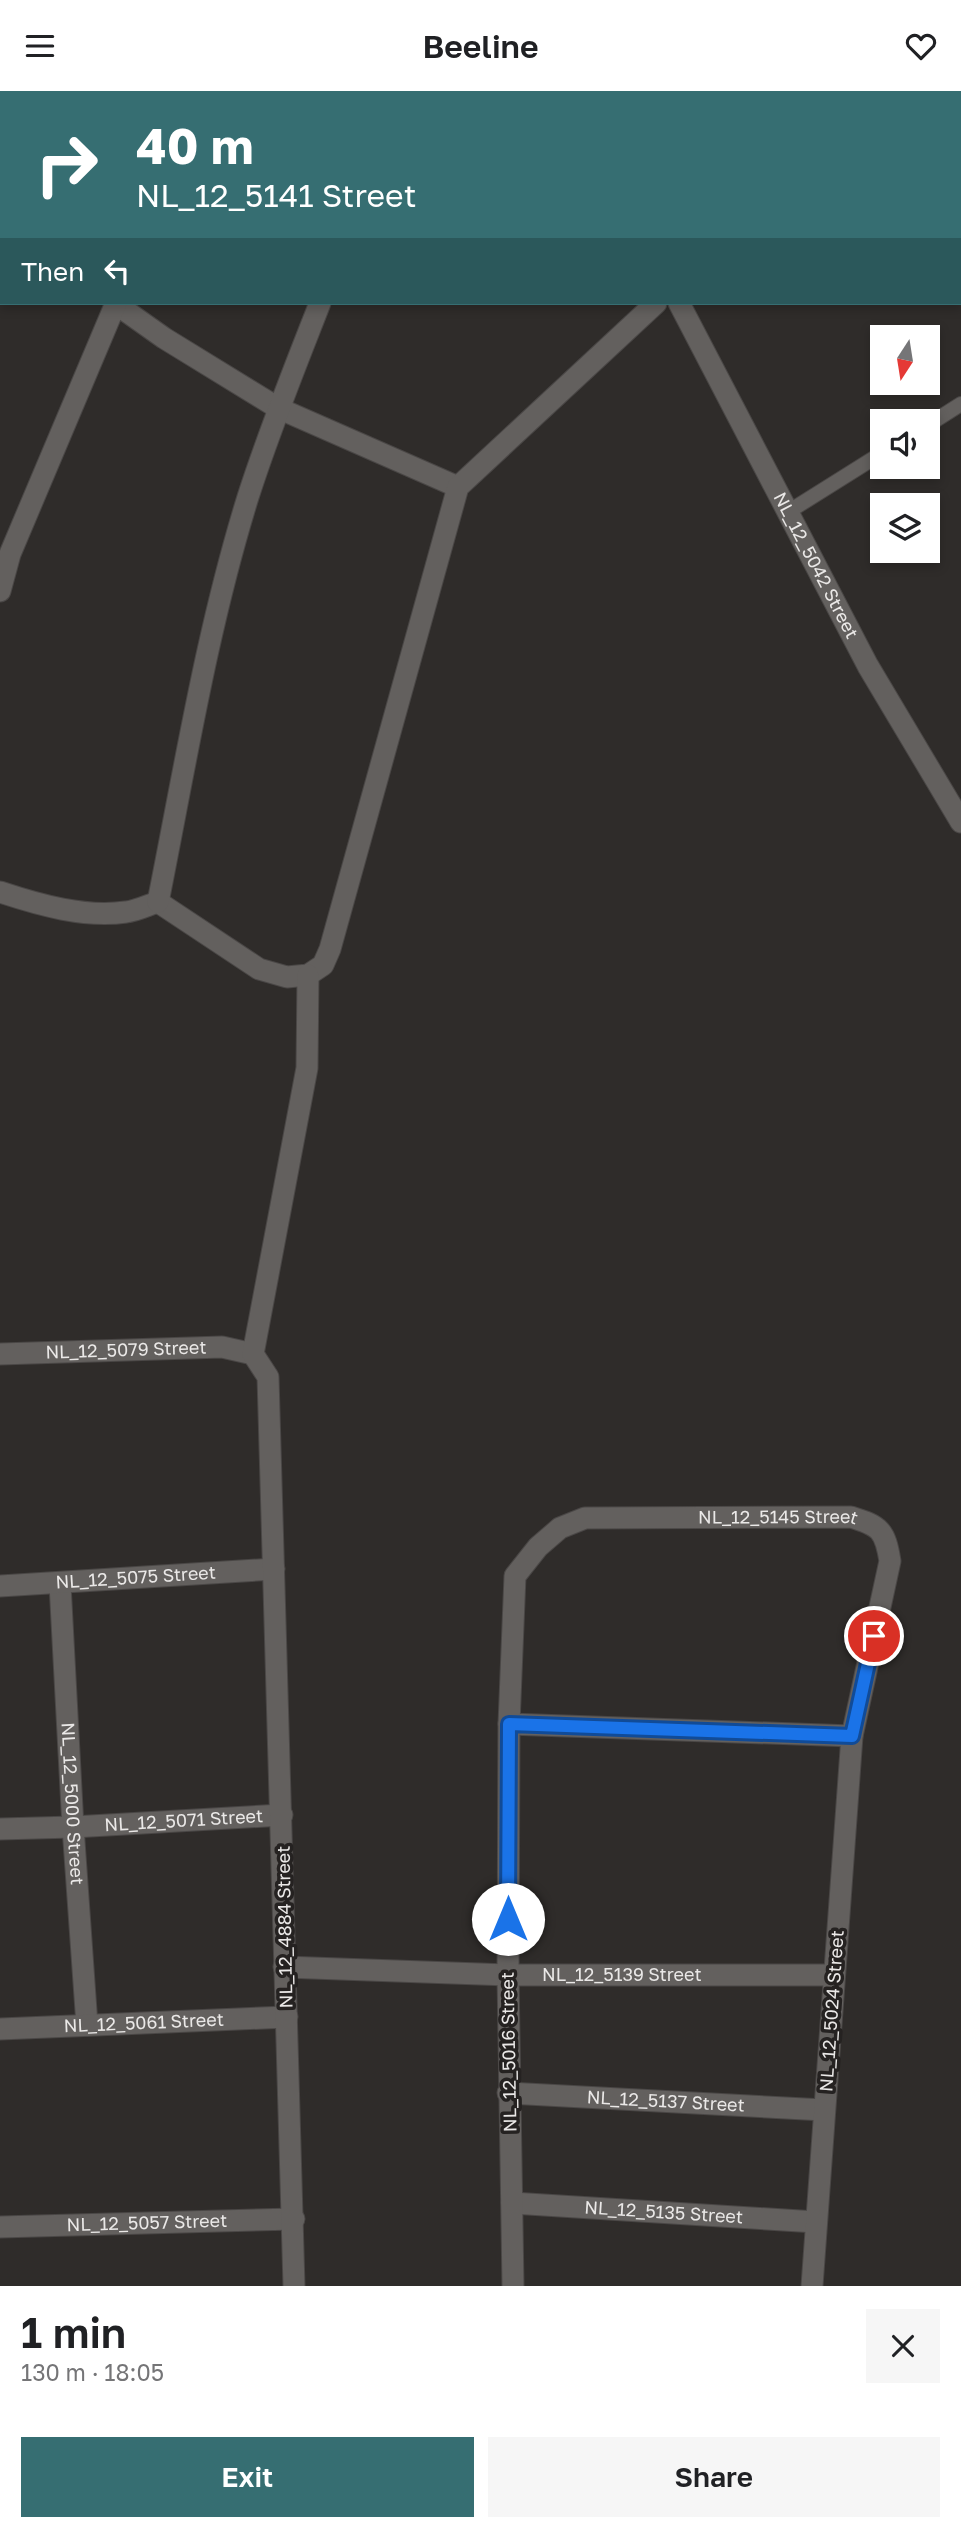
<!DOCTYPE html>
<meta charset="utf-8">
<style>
:root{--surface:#fff;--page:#f6f6f6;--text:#202124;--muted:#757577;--accent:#366e72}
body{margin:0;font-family:"Golos Text",sans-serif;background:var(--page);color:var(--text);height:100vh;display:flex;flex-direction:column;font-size:26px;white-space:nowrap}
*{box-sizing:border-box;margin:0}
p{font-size:23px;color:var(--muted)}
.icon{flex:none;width:38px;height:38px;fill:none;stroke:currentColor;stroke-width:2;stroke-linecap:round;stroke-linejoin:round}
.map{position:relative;height:2195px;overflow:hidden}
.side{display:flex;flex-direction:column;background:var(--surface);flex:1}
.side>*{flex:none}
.banner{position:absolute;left:0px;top:0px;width:962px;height:214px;box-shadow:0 4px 10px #0003;background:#366e72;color:#fff;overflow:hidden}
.needle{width:46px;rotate:192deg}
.buttons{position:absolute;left:870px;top:234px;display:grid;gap:14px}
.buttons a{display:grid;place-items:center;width:70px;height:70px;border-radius:0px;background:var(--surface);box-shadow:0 4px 10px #0003;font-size:35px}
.pin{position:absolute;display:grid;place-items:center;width:60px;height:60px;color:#fff;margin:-30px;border:4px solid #fff;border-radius:50%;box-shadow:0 2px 7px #0007}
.me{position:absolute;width:77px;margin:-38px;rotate:0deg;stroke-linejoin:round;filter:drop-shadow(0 0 5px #0008)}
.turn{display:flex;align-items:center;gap:24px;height:147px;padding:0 21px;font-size:32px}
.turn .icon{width:91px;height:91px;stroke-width:2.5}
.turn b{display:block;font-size:49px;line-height:60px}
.then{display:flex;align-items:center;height:66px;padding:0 21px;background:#0003;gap:14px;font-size:26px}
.round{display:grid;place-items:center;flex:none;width:74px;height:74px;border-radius:0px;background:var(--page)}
.head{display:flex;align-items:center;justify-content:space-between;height:119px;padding:0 21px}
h1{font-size:42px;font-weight:600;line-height:52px}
.primary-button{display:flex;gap:14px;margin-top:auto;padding:14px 21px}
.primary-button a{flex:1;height:80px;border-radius:0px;background:var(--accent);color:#fff;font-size:28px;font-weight:600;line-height:80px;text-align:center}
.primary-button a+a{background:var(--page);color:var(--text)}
header{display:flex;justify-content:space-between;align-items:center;height:91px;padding:0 21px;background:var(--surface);font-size:32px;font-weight:600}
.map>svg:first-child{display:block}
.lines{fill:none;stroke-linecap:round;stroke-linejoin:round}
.lane-casing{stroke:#4a4746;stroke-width:16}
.street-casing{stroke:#4a4746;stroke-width:23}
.lane{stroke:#63605e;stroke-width:14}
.street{stroke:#63605e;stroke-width:21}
.route-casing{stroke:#114b97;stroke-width:18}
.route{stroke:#1a73e8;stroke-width:12}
.labels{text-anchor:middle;stroke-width:7;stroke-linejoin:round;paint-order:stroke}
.street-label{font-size:18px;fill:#eae8e7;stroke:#252221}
</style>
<header><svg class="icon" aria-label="menu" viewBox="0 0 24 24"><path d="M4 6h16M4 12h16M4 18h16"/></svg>Beeline<svg class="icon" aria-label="heart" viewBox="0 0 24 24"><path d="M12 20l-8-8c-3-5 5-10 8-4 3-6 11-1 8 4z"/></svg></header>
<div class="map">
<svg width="961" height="2195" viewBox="0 0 961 2195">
<rect width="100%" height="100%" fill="#2f2c2a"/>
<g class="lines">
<g class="lane-casing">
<path id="lane" d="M864,2L865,0
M928,334L961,313
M788,421L882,362"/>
</g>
<g class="street-casing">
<g id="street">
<path d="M585,0L586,2"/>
<path d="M202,2L203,0"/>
<path d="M388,2V0"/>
<path d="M0,47L2,48"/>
<path id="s1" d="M679,212L868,575L961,731"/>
<path d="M116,213L164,247L278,317L458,396"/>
<path d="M0,500L10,463L116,212"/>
<path d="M0,801C39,814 85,827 126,821C137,820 148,814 158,811"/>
<path d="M158,811L259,878L287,886L308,884L323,874L330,858L458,396L656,212"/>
<path d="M158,811C185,676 207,538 248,406C269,340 295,276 320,212"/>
<path id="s2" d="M0,1263L222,1256L253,1263"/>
<path id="s3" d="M60,1493L73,1736L87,1934"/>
<path id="s4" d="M0,1495L274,1478"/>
<path d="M509,1633L852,1645"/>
<path id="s5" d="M0,1738L73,1736L282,1724"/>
<path id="s6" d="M284,1876L508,1884H834"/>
<path id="s7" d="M0,1938L287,1926"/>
<path id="s8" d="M508,2002L824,2019"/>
<path id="s9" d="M512,2112L816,2131"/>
<path id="s10" d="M0,2136L294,2128"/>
<path d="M294,2195L268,1286L253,1263L307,977L308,884"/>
<path id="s11" d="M513,2195L508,1884L509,1633L515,1485L538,1456L560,1437L585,1427L851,1426C880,1435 885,1439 890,1470L852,1645L812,2195"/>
</g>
</g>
<use href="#lane" class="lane"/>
<use href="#street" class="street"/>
</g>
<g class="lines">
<g class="route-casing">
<path id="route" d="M508,1828L509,1633L852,1645L874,1545"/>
</g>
<use href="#route" class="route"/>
</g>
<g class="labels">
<g class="street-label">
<text dy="6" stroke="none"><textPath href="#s1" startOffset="296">NL_12_5042 Street</textPath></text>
<text dy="6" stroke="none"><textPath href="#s2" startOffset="126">NL_12_5079 Street</textPath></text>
<text dy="6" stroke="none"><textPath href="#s11" startOffset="996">NL_12_5145 Street</textPath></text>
<text dy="6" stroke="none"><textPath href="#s4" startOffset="136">NL_12_5075 Street</textPath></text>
<text dy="6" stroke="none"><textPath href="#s3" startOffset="220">NL_12_5000 Street</textPath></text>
<text dy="6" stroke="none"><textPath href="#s5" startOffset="184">NL_12_5071 Street</textPath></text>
<text transform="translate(285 1836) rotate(-91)" y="6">NL_12_4884 Street</text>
<text dy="6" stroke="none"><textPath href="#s6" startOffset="338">NL_12_5139 Street</textPath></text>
<text transform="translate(832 1920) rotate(-86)" y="6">NL_12_5024 Street</text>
<text dy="6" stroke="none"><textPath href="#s7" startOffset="144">NL_12_5061 Street</textPath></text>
<text transform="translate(509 1961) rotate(-91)" y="6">NL_12_5016 Street</text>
<text dy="6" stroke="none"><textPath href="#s8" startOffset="158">NL_12_5137 Street</textPath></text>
<text dy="6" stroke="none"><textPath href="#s9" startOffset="152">NL_12_5135 Street</textPath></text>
<text dy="6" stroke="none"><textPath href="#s10" startOffset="147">NL_12_5057 Street</textPath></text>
</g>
</g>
</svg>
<div class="buttons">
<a><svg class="needle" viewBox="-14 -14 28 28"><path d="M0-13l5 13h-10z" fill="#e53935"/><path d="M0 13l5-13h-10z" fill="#757577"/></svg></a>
<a><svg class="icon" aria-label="sound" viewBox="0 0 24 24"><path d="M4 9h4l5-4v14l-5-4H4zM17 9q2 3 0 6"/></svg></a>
<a><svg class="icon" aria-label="layers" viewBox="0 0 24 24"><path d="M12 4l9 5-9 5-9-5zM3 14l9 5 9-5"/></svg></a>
</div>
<div class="pin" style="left:874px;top:1545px;background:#d93025"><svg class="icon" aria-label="arrive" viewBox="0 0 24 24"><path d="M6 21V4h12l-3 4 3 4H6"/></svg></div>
<svg class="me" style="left:508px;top:1828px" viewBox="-20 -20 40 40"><circle r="19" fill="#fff"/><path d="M0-13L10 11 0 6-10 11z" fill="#1a73e8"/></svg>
<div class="banner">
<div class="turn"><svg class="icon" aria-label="right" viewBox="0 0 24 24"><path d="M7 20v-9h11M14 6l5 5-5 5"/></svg><div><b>40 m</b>NL_12_5141 Street</div></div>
<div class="then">Then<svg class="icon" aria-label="left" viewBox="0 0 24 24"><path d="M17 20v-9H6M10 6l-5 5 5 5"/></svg></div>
</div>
</div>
<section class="side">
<div class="head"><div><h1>1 min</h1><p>130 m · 18:05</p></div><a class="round"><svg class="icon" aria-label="close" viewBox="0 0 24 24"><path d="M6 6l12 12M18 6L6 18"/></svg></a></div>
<div class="primary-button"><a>Exit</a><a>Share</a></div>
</section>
